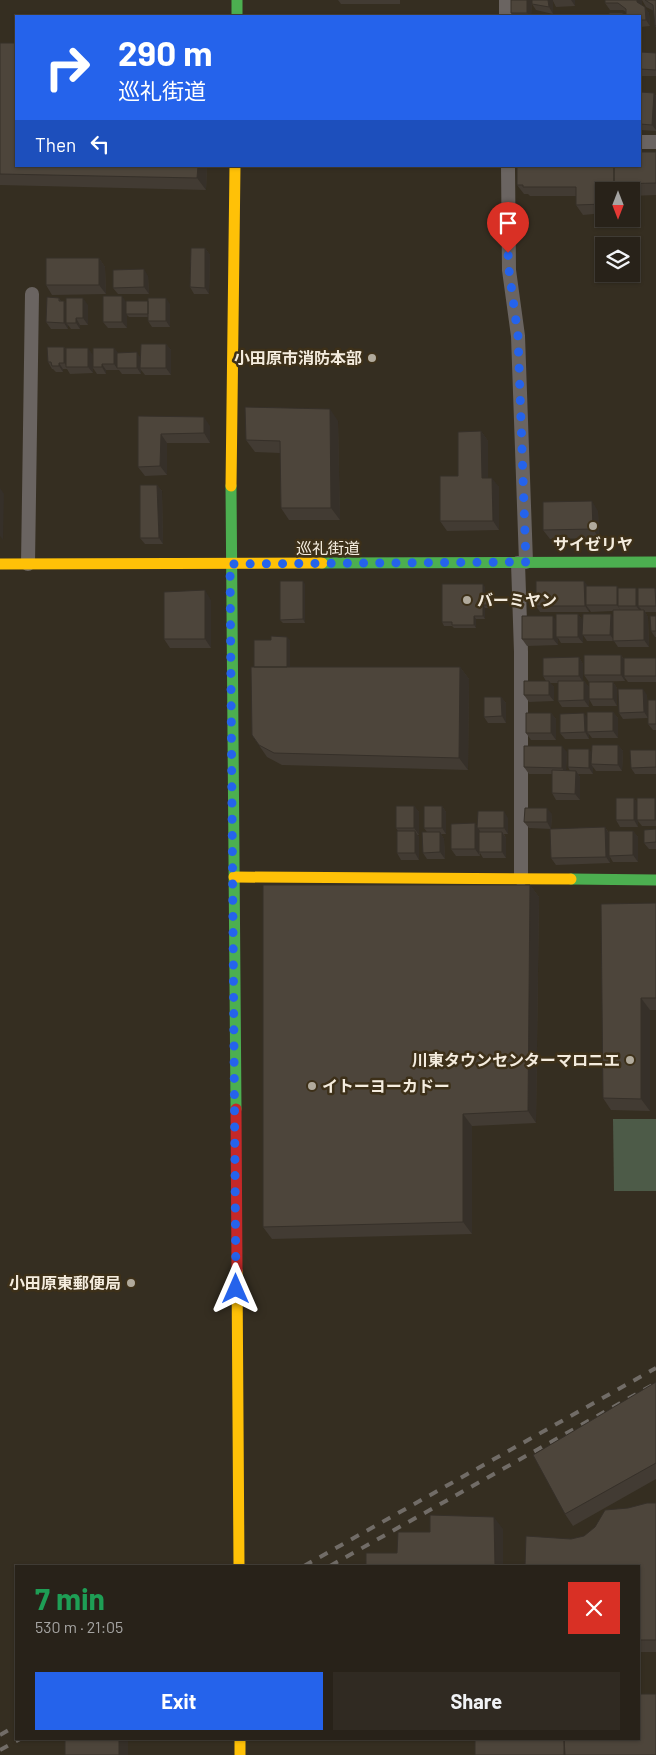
<!DOCTYPE html>
<meta charset="utf-8">
<style>
:root{--surface:#282219;--page:#302a22;--text:#f1f3f6;--muted:#a5a4a2;--line:#443f38;--accent:#2563eb}
body{margin:0;font-family:Barlow,"Noto Sans JP",sans-serif;background:var(--page);color:var(--text);height:100vh;display:flex;flex-direction:column;font-size:19px;white-space:nowrap}
*{box-sizing:border-box;margin:0}
p{font-size:16px;color:var(--muted)}
.icon{flex:none;width:28px;height:28px;fill:none;stroke:currentColor;stroke-width:2;stroke-linecap:round;stroke-linejoin:round}
.map{position:relative;flex:1;overflow:hidden}
.drawer{position:absolute;left:15px;top:1565px;width:625px;height:175px;display:flex;flex-direction:column;background:var(--surface);border-radius:0px;box-shadow:0 1px 4px #0004,0 0 0 1px var(--line)}
.drawer>*{flex:none}
.banner{position:absolute;left:15px;top:15px;width:626px;height:152px;border-radius:0px;box-shadow:0 1px 4px #0004,0 0 0 1px var(--line);background:#2563eb;color:#fff;overflow:hidden}
.needle{width:32px;rotate:180deg}
.tools{position:absolute;left:595px;top:182px;display:grid;gap:10px}
.tools a{display:grid;place-items:center;width:45px;height:45px;border-radius:0px;background:var(--surface);box-shadow:0 1px 4px #0004,0 0 0 1px var(--line);font-size:25px}
.pin{position:absolute;display:grid;place-items:center;width:42px;height:42px;color:#fff;margin:-51px -21px;border-radius:50% 50% 50% 0;rotate:-45deg;box-shadow:0 0 5px #0007}
.pin .icon{rotate:45deg}
.me{position:absolute;width:55px;margin:-28px;rotate:0deg;stroke-linejoin:round;filter:drop-shadow(0 0 4px #0008)}
.turn{display:flex;align-items:center;gap:18px;height:105px;padding:0 20px;font-size:22px}
.turn .icon{width:65px;height:65px;stroke-width:2.5}
.turn b{display:block;font-size:35px;line-height:42px}
.then{display:flex;align-items:center;height:48px;padding:0 20px;background:#0003;gap:10px;font-size:19px}
.round{display:grid;place-items:center;flex:none;width:52px;height:52px;border-radius:0px;background:var(--page)}
.headline{display:flex;align-items:center;justify-content:space-between;height:85px;padding:0 20px}
h1{font-size:30px;font-weight:700;line-height:38px;color:#1e9e55}
.button{display:flex;gap:10px;margin-top:auto;padding:10px 20px}
.button a{flex:1;height:58px;border-radius:0px;background:var(--accent);color:#fff;font-size:20px;font-weight:700;line-height:58px;text-align:center}
.button a+a{background:var(--page);color:var(--text)}
.map>svg:first-child{display:block}
.green{fill:#4d5b48}
.lines{fill:none;stroke-linecap:round;stroke-linejoin:round}
.street{stroke:#6a6461;stroke-width:14}
.fast{stroke:#4caf50;stroke-width:11}
.slow{stroke:#ffc107;stroke-width:11}
.jam{stroke:#c62828;stroke-width:11}
.rail{stroke:#716c67;stroke-width:4;stroke-dasharray:9 9;stroke-linecap:butt}
.wall{fill:#423b33}
.shaded-wall{fill:#363029}
.building{fill:#4d453b;stroke:#363029}
.route{stroke:#2563eb;stroke-width:9;stroke-dasharray:0 16.2}
.poi-dot{fill:#b1aa9c;stroke:#3d3019;stroke-width:2}
.labels{text-anchor:middle;stroke-width:5;stroke-linejoin:round;paint-order:stroke}
.poi-label{font-size:16px;font-weight:bold;fill:#f4ecde;stroke:#3d3019;text-anchor:end}
.street-label{font-size:16px;fill:#f4ecde;stroke:#3d3019}
</style>
<div class="map">
<svg width="656" height="1755" viewBox="0 0 656 1755">
<rect width="100%" height="100%" fill="#352e21"/>
<path class="green" d="M613,1119H656V1191H614Z"/>
<g class="lines">
<path class="street" d="M506,0V16
M640,142H656
M508,166L509,270L518,336L526,562
M518,563L521,652V879
M28,564L32,294"/>
<path class="fast" d="M237,0V16
M231,486L236,1109
M322,563L656,562
M571,879L656,880"/>
<path class="slow" d="M231,486L235,166
M0,564L322,563
M234,877L571,879
M237,1271L239,1566
M240,1739V1755"/>
<path class="jam" d="M236,1109L237,1271"/>
<path class="rail" d="M304,1566L656,1368
M330,1566L656,1383
M0,1735L16,1726
M0,1750L20,1739"/>
</g>
<path class="wall" d="M338,0H400V4H341Z
M532,0H575V6L556,7L553,1V14L536,10L532,4Z
M532,0L531,16H513L511,13Z
M605,0H656V27L655,26L654,11L646,7L642,0V5L649,13L650,26L640,27V16L626,12L623,10H610L605,3Z
M0,43L16,166H207L206,190L0,185Z
M640,52L656,53V76H641L640,74Z
M640,92L654,93L656,96V131L640,130Z
M656,152V195L631,196V191H604V213L583,215L576,205V196H530L528,194H524L517,185Z
M205,248L210,255L209,294H194L190,287Z
M99,258L105,267L106,294L52,295L46,285Z
M148,276L149,294H118L113,288Z
M59,298L61,301H64L66,304L88,305V325H80V329H71L68,325V329H51L46,322Z
M126,302L170,304V327H152L148,321V317H129L127,315V328H108L103,322Z
M166,344L171,350V375H145L141,370V374H122L119,370H106V374H97L93,368V373L70,374L67,369H63V372H56L53,369H52L48,362L64,347L66,349L93,355L114,348L118,353L141,357Z
M138,416L210,426V443H167V475L145,476L138,467Z
M338,421L340,520H289L281,508L280,453L255,452L246,440Z
M481,431L488,441V478L499,487V530L447,531L440,521L458,476Z
M157,485L162,491L163,544H145L140,538Z
M598,511L599,538L550,539L543,530Z
M305,584V623H283L280,620Z
M588,586H617L618,588L638,591L656,589V612H645L648,617L649,647H618L614,641H587L583,635V643H561L558,638V645L527,646L522,639L556,620L578,614L583,621L611,614L613,618V611L591,612L589,609V612H540L536,606Z
M485,587V595L491,598V608H485V619H476V628H454L452,626H444L442,622Z
M211,600V648H170L164,639Z
M656,616V637H655L651,631Z
M290,640V667H460L469,679L468,770L282,765L267,757L252,735L254,667Z
M621,655L624,659L656,658V682H628L625,678V681L589,682L584,675Z
M579,657L583,664V681H584L589,687V707H562L558,701V683H550L554,687V701L529,702L524,695L546,681L543,676Z
M613,682L617,688V706H593L589,699Z
M647,695L648,718L623,719L619,713Z
M501,697L506,703V723H488L484,717Z
M656,700V730H653L648,724Z
M613,712L618,718V738H592L589,734V739H565L560,733L587,718Z
M551,713L556,719V740H531L526,733Z
M618,745L623,751L622,771H596L593,767V774H578L580,777V800H556L552,793V774H529L524,767L567,752L566,771H570L568,767L592,752Z
M656,750V774H635L631,768Z
M634,798L637,803L656,799V826H642L638,821V827H620L616,820Z
M414,806L419,812V835H417L419,837V860H401L397,853L398,831L396,828Z
M442,806L446,812V834H441L444,839L445,859H427L423,853L427,832L424,828Z
M552,814L551,829L529,828L524,822Z
M508,818V834H504L506,838V858H483L480,853V856H456L451,849L475,823L477,827Z
M605,827L609,833L633,831L638,837V862H613L610,857V863L556,865L551,858Z
M656,829V849H649L644,843Z
M530,885L539,897L536,1123L472,1126V1234L272,1239L263,1227Z
M656,903V1010H650V1111L611,1110L603,1098Z
M656,1382V1479L573,1526L565,1514Z
M656,1503V1652H639V1566L571,1539L584,1536L628,1508Z"/>
<path class="shaded-wall" d="M527,0H532L531,16H529L527,13Z
M548,0H553V14L549,7Z
M571,0H575V6Z
M637,0H642V8L637,2Z
M645,7L649,13L650,26L646,20Z
M654,93L656,96V130L652,125Z
M198,166H207L206,190L197,178Z
M205,248L210,255L209,294L205,288Z
M99,258L105,267L106,294L99,285Z
M144,269L148,276L149,294L144,287Z
M122,296L127,303V328L122,322Z
M83,298L88,305V325L83,318Z
M166,298L170,304V327L166,321Z
M64,301L69,307L66,323L68,325V329L64,323Z
M76,318L80,325V329L76,323Z
M166,344L171,350V375L166,368Z
M64,347L68,353V367L64,363Z
M88,348L93,355V373L88,367Z
M114,348L119,354L117,368L119,371L114,364Z
M137,352L141,359L140,368L141,370V374L137,368Z
M59,363L63,369V372L59,366Z
M102,364L106,370V374L102,367Z
M330,409L338,421L340,520L331,508Z
M204,417L210,426V443L204,433Z
M481,431L488,441V487L482,478Z
M161,434L167,443V475L160,466Z
M492,478L499,487V530L493,521Z
M157,485L162,491L163,544L159,538Z
M0,488L4,494L3,540L0,536Z
M592,501L598,511L599,538L593,529Z
M303,581L305,584V623L303,619Z
M584,581L589,587L586,605L589,609V612L585,606Z
M483,584L485,587V599L483,595Z
M617,586L621,592L618,606L621,611L617,605Z
M636,588L641,594L638,606L641,609V612L636,606Z
M205,590L211,600V648L205,639Z
M489,595L491,598V608L489,605Z
M483,605L485,608V619L483,616Z
M644,610L648,617L649,647L644,640Z
M578,614L583,621V643L578,637Z
M611,614L615,621V641L610,635Z
M474,616L476,619V628L474,625Z
M553,616L557,622L556,637L558,638V645L553,639Z
M287,637L290,640V671L287,668Z
M621,655L625,661L624,676L625,678V681L621,675Z
M579,657L583,664V682L579,676Z
M460,667L469,679L468,770L459,758Z
M549,681L554,687V701L549,695Z
M584,681L589,687V707L584,700Z
M613,682L617,688V706L613,699Z
M643,689L647,695L648,718L644,712Z
M501,697L506,703V723L502,716Z
M613,712L618,718V738L613,731Z
M551,713L556,719V740L551,733Z
M584,713L589,720L587,732L589,734V739L585,732Z
M618,745L623,751L622,771L618,765Z
M562,746L567,752L566,774L562,768Z
M589,749L594,755L591,764L593,767V774L589,768Z
M576,771L580,777V800L575,794Z
M634,798L638,804V827L634,820Z
M655,798L656,799V821L655,820Z
M414,806L419,812V835L414,828Z
M442,806L446,812V834L442,828Z
M547,808L552,814L551,829L547,822Z
M504,811L508,818V834L504,828Z
M475,823L480,831V852H479L480,856L475,849Z
M605,827L609,834V856L610,857V863L606,857Z
M415,831L419,837V860L415,853Z
M633,831L638,837V862L633,855Z
M440,832L444,839L445,859L440,852Z
M502,832L506,838V858L502,852Z
M530,885L539,897L536,1123L528,1111Z
M641,998L650,1010V1111L641,1099Z
M463,1114L472,1126V1234L463,1222Z
M494,1517L503,1529V1566H495Z
M119,1739H128V1755H119Z"/>
<path class="building" d="M511,0H527V13H511Z
M532,0H548L549,7L532,4Z
M605,0H637V2L645,7L646,20H640V16H626V9L618,3H605Z
M645,0H656V25L655,26L653,5Z
M609,13H623V16H609Z
M0,43H16V166H198L197,178L0,174Z
M640,52L656,53V70L640,69Z
M640,92L654,93L652,125L640,124Z
M640,152H656V183L614,184V166H640Z
M517,166H614V184L616,186H612V191H604V204L576,205V187H523V185H517Z
M191,248H205V288L190,287Z
M46,258H99V285H46Z
M144,269V287L113,288V270Z
M103,296H122V322H103Z
M47,297L59,298V301H64V323L46,322Z
M66,298H83V318H76V323H66Z
M148,298H166V321H148Z
M126,301H148V314H126Z
M141,344H166V368H140Z
M47,347H64V363H59V366H52L51,362H48Z
M66,348H88V367H66Z
M93,348H114V364H102V367H93Z
M137,352V368H117V353Z
M245,407L330,409L331,508H281L280,441L246,440Z
M138,416L204,417V433L161,434L160,466L138,467Z
M481,431L482,478H492L493,521H440V476H458V432Z
M140,485H157L159,538H140Z
M592,501L593,529L543,530V502Z
M280,581H303V619L280,620Z
M536,581H584L585,606H536Z
M442,584H483V595H489V605H483V616H474V625H452V622H442Z
M586,586H617V605H586Z
M618,588H636V606H618Z
M638,588H655L656,606H638Z
M205,590V639H164V592Z
M613,610H644V640L613,641Z
M556,614H578V637H556Z
M583,614H611L610,635H582Z
M522,616H553V639H522Z
M650,616H656V631H651Z
M271,636L287,637V667H254V640H271Z
M584,655H621V675H584Z
M579,657V676H543V658Z
M624,658H656V676H624Z
M251,667H460L459,758L274,753L259,745L252,735Z
M524,681H549V695H524Z
M558,681H584V700L558,701Z
M589,682H613V699H589Z
M618,689H643L644,712L619,713Z
M484,697H501L502,716L484,717Z
M648,700H656V724H648Z
M587,712H613V731L587,732Z
M526,713H551V733H526Z
M584,713L585,732L560,733V714Z
M592,745H618V765L591,764Z
M524,746H562V768L524,767Z
M568,749H589V768L568,767Z
M630,750H656V767L631,768Z
M552,770L576,771L575,794L552,793Z
M616,798H634V820H616Z
M637,798H655V820H637Z
M396,806H414V828H396Z
M424,806H442V828H424Z
M525,808H547V822H524Z
M478,811H504V828H477Z
M475,823V849H451V824Z
M605,827L606,857L551,858L550,829Z
M656,829V842L644,843V830Z
M397,831H415V853H397Z
M609,831H633V855L609,856Z
M422,832H440V852L423,853Z
M479,832H502V852H479Z
M263,885H530L528,1111L463,1114V1222L263,1227Z
M656,903V998H641V1099L603,1098L601,904Z
M656,1382V1463L565,1514L533,1455Z
M647,1503H656V1640H639V1566H525L526,1536L571,1539L584,1536L595,1527L605,1510L628,1508Z
M430,1515L494,1517L495,1566H366V1553H397L398,1532H430Z
M639,1694H656V1755H565L564,1739H639Z
M65,1739H119V1755H65Z
M475,1739H564V1755H475Z"/>
<g class="lines">
<path class="route" d="M236,1289L230,564L526,562L518,336L509,270L508,253"/>
</g>
<g class="poi-dot">
<circle cx="372" cy="358" r="5"/>
<circle cx="593" cy="526" r="5"/>
<circle cx="467" cy="600" r="5"/>
<circle cx="630" cy="1060" r="5"/>
<circle cx="312" cy="1086" r="5"/>
<circle cx="131" cy="1283" r="5"/>
</g>
<g class="labels">
<g class="poi-label">
<text x="362" y="364">小田原市消防本部</text>
<text x="593" y="550" text-anchor="middle">サイゼリヤ</text>
<text x="477" y="606" text-anchor="start">バーミヤン</text>
<text x="620" y="1066">川東タウンセンターマロニエ</text>
<text x="322" y="1092" text-anchor="start">イトーヨーカドー</text>
<text x="121" y="1289">小田原東郵便局</text>
</g>
<g class="street-label">
<text x="328" y="554">巡礼街道</text>
</g>
</g>
</svg>
<div class="tools">
<a><svg class="needle" viewBox="-14 -14 28 28"><path d="M0-13l5 13h-10z" fill="#e53935"/><path d="M0 13l5-13h-10z" fill="#a5a4a2"/></svg></a>
<a><svg class="icon" aria-label="layers" viewBox="0 0 24 24"><path d="M12 4l9 5-9 5-9-5zM3 14l9 5 9-5"/></svg></a>
</div>
<div class="pin" style="left:508px;top:253px;background:#d93025"><svg class="icon" aria-label="arrive" viewBox="0 0 24 24"><path d="M6 21V4h12l-3 4 3 4H6"/></svg></div>
<svg class="me" style="left:236px;top:1289px" viewBox="-20 -20 40 40"><path d="M0-17L14 15 0 8-14 15z" fill="#2563eb" stroke="#fff" stroke-width="4"/></svg>
<div class="banner">
<div class="turn"><svg class="icon" aria-label="right" viewBox="0 0 24 24"><path d="M7 20v-9h11M14 6l5 5-5 5"/></svg><div><b>290 m</b>巡礼街道</div></div>
<div class="then">Then<svg class="icon" aria-label="left" viewBox="0 0 24 24"><path d="M17 20v-9H6M10 6l-5 5 5 5"/></svg></div>
</div>
<section class="drawer">
<div class="headline"><div><h1>7 min</h1><p>530 m · 21:05</p></div><a class="round" style="background:#d93025;color:#fff"><svg class="icon" aria-label="close" viewBox="0 0 24 24"><path d="M6 6l12 12M18 6L6 18"/></svg></a></div>
<div class="button"><a>Exit</a><a>Share</a></div>
</section>
</div>
